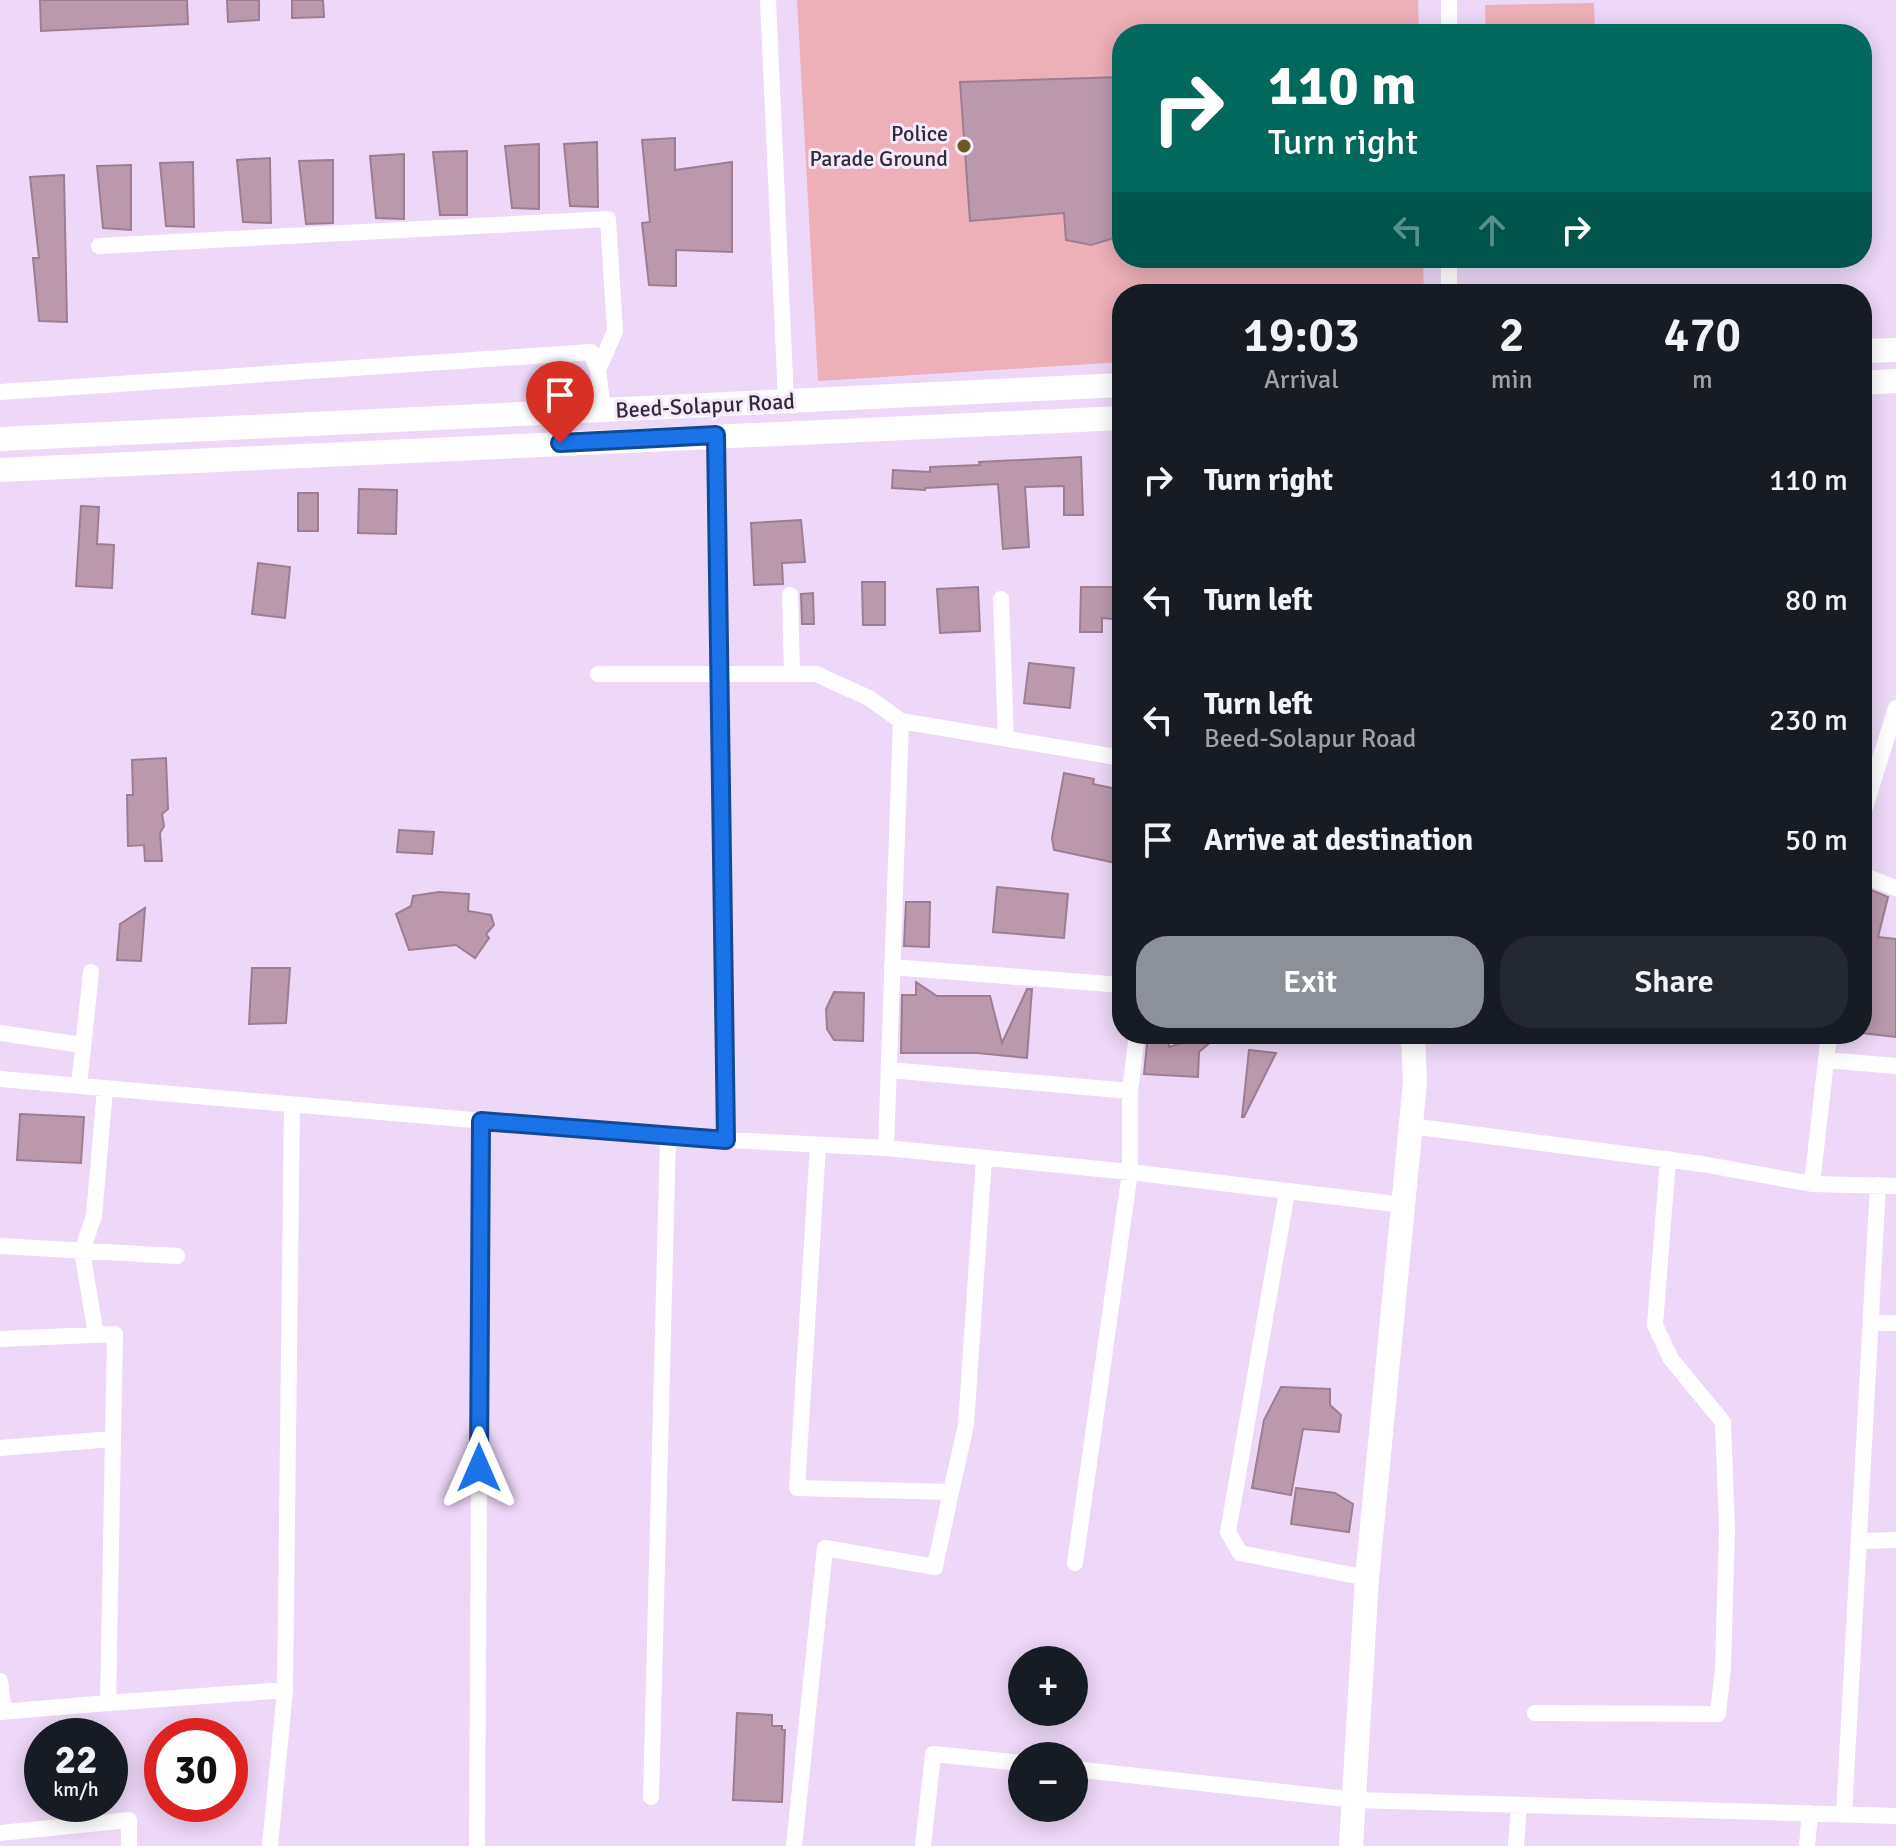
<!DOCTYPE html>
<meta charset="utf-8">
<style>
:root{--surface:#171b24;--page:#242831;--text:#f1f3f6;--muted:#9ea1a6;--accent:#8c9099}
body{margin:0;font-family:Signika,sans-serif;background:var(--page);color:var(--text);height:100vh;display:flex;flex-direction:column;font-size:30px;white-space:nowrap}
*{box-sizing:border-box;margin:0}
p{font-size:26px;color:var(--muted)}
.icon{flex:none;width:44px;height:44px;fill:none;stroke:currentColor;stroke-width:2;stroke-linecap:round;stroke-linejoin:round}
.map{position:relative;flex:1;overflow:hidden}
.sheet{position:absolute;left:1112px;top:284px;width:760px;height:760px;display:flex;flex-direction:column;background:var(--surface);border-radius:32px;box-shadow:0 4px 20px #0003}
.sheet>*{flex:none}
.hud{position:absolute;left:1112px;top:24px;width:760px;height:244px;border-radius:32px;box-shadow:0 4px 20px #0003;background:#00695c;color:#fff;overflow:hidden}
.buttons{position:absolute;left:1008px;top:1646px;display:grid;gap:16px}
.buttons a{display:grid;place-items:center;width:80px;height:80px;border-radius:50%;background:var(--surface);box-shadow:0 4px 20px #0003;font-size:40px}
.speed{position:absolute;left:24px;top:1718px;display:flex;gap:16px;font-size:40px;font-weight:700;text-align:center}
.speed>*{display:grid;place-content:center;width:104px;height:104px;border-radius:50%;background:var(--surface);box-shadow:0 4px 20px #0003;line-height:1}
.speed small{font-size:20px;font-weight:400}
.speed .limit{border:12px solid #d22;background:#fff;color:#111}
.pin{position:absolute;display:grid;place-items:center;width:68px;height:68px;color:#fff;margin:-82px -34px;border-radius:50% 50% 50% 0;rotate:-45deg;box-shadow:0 0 8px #0007}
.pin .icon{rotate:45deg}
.me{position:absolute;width:88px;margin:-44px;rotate:0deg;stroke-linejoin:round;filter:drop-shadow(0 0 6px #0008)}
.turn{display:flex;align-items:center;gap:28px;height:168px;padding:0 24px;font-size:36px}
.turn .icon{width:104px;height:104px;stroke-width:2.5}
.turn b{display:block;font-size:56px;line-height:68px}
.lanes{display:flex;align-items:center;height:76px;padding:0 24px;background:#0003;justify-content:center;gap:40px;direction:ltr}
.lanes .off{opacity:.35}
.eta{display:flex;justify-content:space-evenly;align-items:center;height:136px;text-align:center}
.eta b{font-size:48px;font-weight:600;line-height:56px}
.primary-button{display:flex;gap:16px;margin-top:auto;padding:16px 24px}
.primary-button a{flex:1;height:92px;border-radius:32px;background:var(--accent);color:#fff;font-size:32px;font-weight:600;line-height:92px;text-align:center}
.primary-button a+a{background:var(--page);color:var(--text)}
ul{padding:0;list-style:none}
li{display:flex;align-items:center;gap:24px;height:120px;padding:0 24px}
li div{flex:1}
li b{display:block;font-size:30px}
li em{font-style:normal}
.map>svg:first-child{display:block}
.green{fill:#edafb8}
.building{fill:#ba99ad;stroke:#9d7d90;stroke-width:2}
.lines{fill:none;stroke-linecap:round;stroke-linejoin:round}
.street{stroke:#fff;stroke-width:16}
.secondary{stroke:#fff;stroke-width:24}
.route-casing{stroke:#114b97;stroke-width:20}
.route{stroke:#1a73e8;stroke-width:14}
.poi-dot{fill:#6b5a28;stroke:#f5e9fc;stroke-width:3}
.labels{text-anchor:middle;stroke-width:6;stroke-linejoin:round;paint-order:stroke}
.poi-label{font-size:22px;fill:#322a36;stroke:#f5e9fc;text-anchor:end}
.street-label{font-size:22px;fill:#322a36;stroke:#f5e9fc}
</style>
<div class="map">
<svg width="1896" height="1846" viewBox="0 0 1896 1846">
<rect width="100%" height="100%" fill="#edd8f7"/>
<path class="green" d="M797,0H1418L1419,34H1122V258H1423L1424,294H1122V362L818,381Z
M1594,3L1595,34H1486L1485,5Z"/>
<path class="building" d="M40,0H187L188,24L41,31Z
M227,0H259V20L228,22Z
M292,0H323L324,17L292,18Z
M1122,77V212H1116L1117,237L1091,245L1066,240L1064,213L970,221L960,82Z
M675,138V170L732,162V252L676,250V286L649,285L642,223L650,222L642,140Z
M597,142L598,207L570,206L564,144Z
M539,144V209L512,208L505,146Z
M467,151V215H440L433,152Z
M404,154V219L376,218L370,156Z
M270,158L271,223L243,222L237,160Z
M333,160V223L306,224L299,161Z
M193,162L194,227L166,226L160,163Z
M131,165V230L103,228L97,166Z
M64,175L67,322L39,321L33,258H39L30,177Z
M1081,457L1083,515H1064V486L1025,487L1029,547L1003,549L998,484L925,488V490L892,488L893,470L930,472V467L980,465L979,462Z
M359,489L397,490L396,534L358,533Z
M298,493H318V531H298Z
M81,506L99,507L97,544L114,545L112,588L76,586Z
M801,520L805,562L782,563L783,584L754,585L751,523Z
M258,563L290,567L285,618L252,614Z
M862,582H885V625H863Z
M978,587L980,631L940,633L937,589Z
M1081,587H1122V620L1102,618V632H1080Z
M813,593L814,624H802L801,594Z
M1029,663L1074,668L1070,708L1024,703Z
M166,758L168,809L162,814L164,826L160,833L162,861H145L144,845L128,846L127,795H133L132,760Z
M1064,773L1094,779L1093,784L1122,790V829L1116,863L1054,850L1052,838Z
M399,830L434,832L432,854L397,852Z
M997,887L1068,894L1064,938L993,932Z
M1866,888L1888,897L1878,937L1896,939V1037L1862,1033V902Z
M439,892L469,894L468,911L491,915L494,925L486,934L489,938L475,958L456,945L409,950L396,914L411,906L413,896Z
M906,902H930L929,947L904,946Z
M145,908L141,961L117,960L120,924Z
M252,968H290L286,1023L249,1024Z
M916,982L937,996H990L1002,1043L1027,989H1032L1027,1058L977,1053H901L902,995H916Z
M834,992L864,993L863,1041L834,1040L827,1029L826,1009Z
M1148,1034H1169V1047L1212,1034H1220L1199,1052L1198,1077L1144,1074Z
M1249,1050L1276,1053L1244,1117H1242Z
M20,1114L84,1117L81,1163L17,1160Z
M1281,1387L1330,1389V1405L1341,1415L1339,1432L1303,1429L1291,1495L1252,1488L1264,1420Z
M1296,1488L1335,1493L1353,1504L1349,1532L1291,1524Z
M737,1713L772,1715V1726H782V1730H785L782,1802L733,1800Z"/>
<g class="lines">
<path class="street" d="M768,0L786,401
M1449,34V0
M99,246L608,219L615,331L598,370
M1449,294V258
M0,392L591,352L598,370L603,410
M716,435L726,1140
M790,595L792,674
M1001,599L1006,739
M598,674H816L869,698L901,721L1122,758
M1862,817L1896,708
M1862,875L1896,888
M892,967L1122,985
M0,1033L82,1045
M1829,1034L1812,1184L1896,1186
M1826,1060L1896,1066
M889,1070L1130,1091
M0,1079L668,1137L886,1148L1130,1172L1404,1205
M79,1086L91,972
M1411,1126L1702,1164L1812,1184
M818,1145L797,1488L951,1492L966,1425L984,1158
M886,1148L901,721
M1287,1192L1228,1532L1240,1553L1367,1578
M0,1246L177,1256
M1872,1323H1896
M96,1335L82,1251L94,1216L105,1089
M0,1339L115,1334L108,1703L0,1712
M0,1448L112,1439
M1859,1541L1896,1540
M1075,1563L1130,1172V1091L1137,1034
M0,1681L4,1712
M108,1703L285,1690
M1535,1713L1718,1714L1723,1668L1727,1530L1723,1422L1671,1359L1655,1325L1668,1159
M1074,1769L1355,1800L1896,1816
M651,1797L668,1137
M1844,1814L1878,1185
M0,1833L129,1820V1846
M270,1846L285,1690L292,1105
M477,1846L481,1121
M794,1846L825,1548L935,1567L951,1492
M923,1846L933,1754L1022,1763
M1516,1846L1519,1805
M1807,1846L1810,1813"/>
<path class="secondary" d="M1862,351L1896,350
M1862,383L1896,381
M0,439L1122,385
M0,470L1122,418
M1351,1846L1367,1578L1415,1082L1413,1034"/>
</g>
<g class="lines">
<g class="route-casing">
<path id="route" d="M479,1468L481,1121L726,1140L716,435L560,443"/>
</g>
<use href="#route" class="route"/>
</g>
<circle class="poi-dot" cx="964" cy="146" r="8"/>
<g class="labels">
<g class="poi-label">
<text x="948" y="141">Police<tspan x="948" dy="25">Parade Ground</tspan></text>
</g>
<g class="street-label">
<text transform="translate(705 405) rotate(-3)" y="8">Beed-Solapur Road</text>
</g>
</g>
</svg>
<div class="buttons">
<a>+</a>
<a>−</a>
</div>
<div class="speed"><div>22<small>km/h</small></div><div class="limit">30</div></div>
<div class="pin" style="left:560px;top:443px;background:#d93025"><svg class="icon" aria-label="arrive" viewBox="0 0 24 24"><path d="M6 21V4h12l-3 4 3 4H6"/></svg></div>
<svg class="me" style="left:479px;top:1468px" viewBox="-20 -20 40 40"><path d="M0-17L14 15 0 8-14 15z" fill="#1a73e8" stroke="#fff" stroke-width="4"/></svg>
<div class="hud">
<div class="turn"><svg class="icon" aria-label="right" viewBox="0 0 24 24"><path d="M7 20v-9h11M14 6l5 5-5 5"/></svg><div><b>110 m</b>Turn right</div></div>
<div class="lanes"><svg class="icon off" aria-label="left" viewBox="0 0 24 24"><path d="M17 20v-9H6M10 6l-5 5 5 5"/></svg><svg class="icon off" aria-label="ahead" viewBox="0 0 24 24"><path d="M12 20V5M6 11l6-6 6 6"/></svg><svg class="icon" aria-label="right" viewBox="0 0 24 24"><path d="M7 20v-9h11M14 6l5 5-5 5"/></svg></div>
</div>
<section class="sheet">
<div class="eta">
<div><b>19:03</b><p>Arrival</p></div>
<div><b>2</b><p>min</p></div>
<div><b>470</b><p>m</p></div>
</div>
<ul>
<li><svg class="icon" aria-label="right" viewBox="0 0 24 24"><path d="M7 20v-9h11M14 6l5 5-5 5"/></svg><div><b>Turn right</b></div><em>110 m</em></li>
<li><svg class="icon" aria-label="left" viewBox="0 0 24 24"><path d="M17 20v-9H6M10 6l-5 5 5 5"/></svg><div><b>Turn left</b></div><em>80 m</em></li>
<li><svg class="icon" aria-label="left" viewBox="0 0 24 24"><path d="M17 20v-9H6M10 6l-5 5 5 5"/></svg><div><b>Turn left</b><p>Beed-Solapur Road</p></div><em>230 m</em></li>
<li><svg class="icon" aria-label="arrive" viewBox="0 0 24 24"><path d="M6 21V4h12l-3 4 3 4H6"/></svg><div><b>Arrive at destination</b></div><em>50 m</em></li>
</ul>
<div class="primary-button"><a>Exit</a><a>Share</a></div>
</section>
</div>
